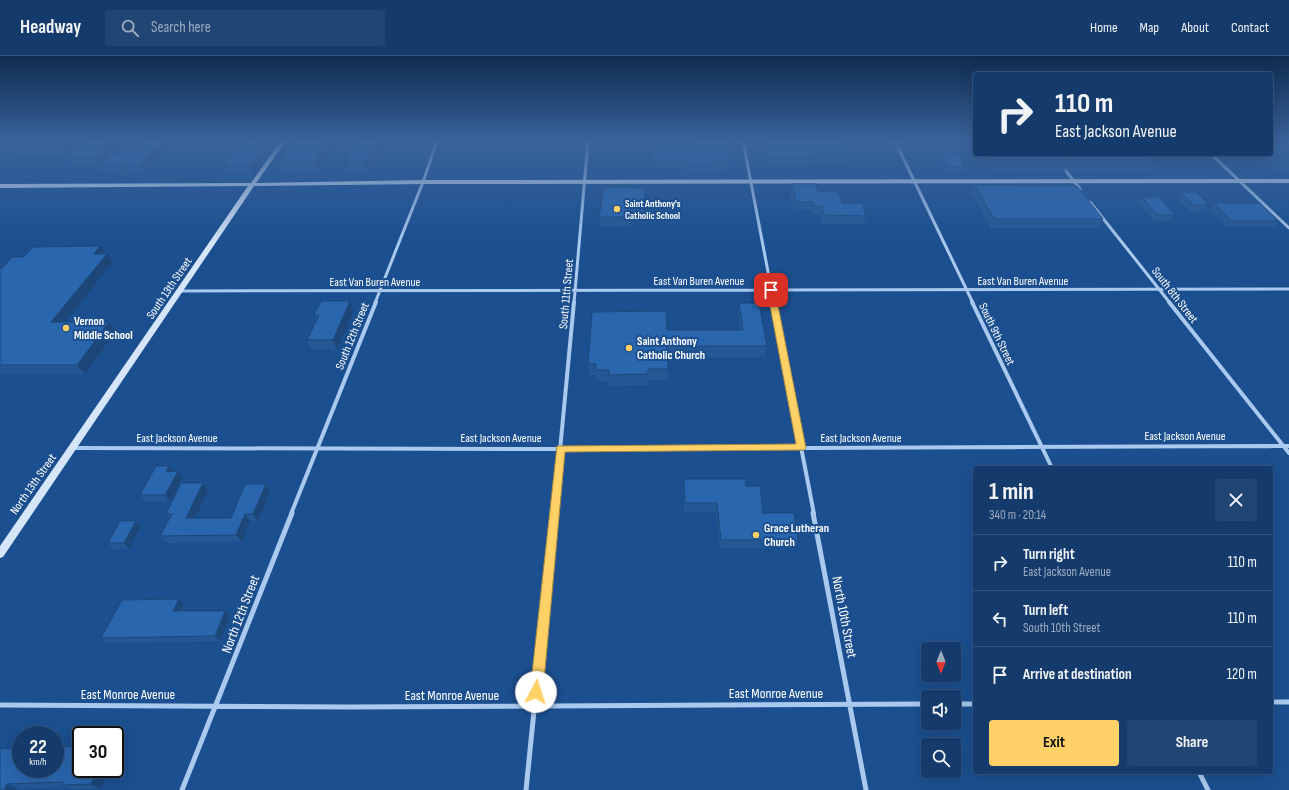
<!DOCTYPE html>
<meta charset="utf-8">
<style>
:root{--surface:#143b6b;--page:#214673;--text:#f1f3f6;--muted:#9dadc1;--line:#33557e;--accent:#ffd166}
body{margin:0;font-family:"Sofia Sans Condensed",sans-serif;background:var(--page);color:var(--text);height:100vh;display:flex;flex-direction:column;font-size:15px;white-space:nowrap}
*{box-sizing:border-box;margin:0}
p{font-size:13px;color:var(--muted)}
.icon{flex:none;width:22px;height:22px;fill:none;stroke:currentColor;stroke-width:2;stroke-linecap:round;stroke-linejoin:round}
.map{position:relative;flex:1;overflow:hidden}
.side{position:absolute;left:973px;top:410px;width:300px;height:308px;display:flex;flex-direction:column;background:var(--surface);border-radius:4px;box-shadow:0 4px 16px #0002,0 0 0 1px var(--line)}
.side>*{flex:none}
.banner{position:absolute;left:973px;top:16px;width:300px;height:84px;border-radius:4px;box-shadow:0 4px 16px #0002,0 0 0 1px var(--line);background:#143b6b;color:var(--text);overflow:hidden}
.needle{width:26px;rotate:180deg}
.controls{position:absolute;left:921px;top:586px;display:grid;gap:8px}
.controls a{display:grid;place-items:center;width:40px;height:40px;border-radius:4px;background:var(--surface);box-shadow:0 4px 16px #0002,0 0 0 1px var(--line);font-size:20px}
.speed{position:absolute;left:12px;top:670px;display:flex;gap:8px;font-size:20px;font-weight:700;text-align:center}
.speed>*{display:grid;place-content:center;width:52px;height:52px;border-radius:50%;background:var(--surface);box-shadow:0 4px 16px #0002,0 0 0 1px var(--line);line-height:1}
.speed small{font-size:10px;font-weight:400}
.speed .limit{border:2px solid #111;border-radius:6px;background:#fff;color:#111}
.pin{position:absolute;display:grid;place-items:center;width:34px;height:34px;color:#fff;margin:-17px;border-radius:8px;box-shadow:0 2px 6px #0006}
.me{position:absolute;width:44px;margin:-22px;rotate:5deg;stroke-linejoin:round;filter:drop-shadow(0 0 3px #0008)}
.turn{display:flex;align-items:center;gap:14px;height:84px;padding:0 16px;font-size:18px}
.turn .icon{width:52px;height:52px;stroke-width:2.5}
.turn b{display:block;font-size:28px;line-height:34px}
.round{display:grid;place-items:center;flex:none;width:42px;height:42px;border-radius:4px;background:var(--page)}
.headline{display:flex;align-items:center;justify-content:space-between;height:68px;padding:0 16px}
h1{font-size:24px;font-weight:700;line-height:30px}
.action{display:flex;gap:8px;margin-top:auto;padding:8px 16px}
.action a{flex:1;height:46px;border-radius:4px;background:var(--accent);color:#111;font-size:16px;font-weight:700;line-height:46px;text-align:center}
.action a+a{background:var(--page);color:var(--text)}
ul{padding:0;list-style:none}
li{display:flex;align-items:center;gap:12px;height:56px;padding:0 16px;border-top:1px solid var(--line)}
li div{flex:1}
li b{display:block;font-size:15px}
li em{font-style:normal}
header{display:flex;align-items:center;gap:24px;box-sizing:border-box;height:56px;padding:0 20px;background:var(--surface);border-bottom:1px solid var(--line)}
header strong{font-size:19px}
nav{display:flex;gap:22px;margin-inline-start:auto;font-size:14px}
.search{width:280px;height:36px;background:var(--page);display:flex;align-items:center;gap:10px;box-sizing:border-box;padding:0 14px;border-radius:4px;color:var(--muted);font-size:15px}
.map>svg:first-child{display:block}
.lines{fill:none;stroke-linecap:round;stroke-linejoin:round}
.street-far2{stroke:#a9c9ee;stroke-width:3}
.street-far1{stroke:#a9c9ee;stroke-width:4}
.street{stroke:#a9c9ee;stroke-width:5}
.secondary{fill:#d6e6fa;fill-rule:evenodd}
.wall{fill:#245895}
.shaded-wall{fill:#1d4779}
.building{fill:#2a66ad;stroke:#1d4779}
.route{fill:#ffd166;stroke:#a68842}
.poi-dot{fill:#ffd166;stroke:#1b4f8f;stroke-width:1.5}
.labels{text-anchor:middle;stroke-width:4;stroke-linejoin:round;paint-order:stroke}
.far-poi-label{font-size:10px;font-weight:bold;fill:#fff;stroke:#1b4f8f;text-anchor:start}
.street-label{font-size:12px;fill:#fff;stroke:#1b4f8f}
.poi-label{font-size:12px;font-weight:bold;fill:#fff;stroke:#1b4f8f;text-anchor:start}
.near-street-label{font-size:14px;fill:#fff;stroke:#1b4f8f}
</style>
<header>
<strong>Headway</strong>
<div class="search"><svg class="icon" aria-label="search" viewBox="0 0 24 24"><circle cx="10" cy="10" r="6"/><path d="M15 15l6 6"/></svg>Search here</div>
<nav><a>Home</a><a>Map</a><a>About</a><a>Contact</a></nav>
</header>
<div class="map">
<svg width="1289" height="734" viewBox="0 0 1289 734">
<rect width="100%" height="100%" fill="#1b4f8f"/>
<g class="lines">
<path class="street-far2" d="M743,85L774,247
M895,85L973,247
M1211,98L1289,172
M1062,110L1080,133
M1090,146L1170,247
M181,235L1289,233
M375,247L423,126L437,85
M574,247L588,85"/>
<path class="street-far1" d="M773,246L814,458
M972,246L1052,412
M1169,246L1289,397
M73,392L560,393L1289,390
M291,458L376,246
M554,458L574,246"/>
<path class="street" d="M813,457L866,734
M1271,646H1289
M954,648H975
M0,649L348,651L928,648
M1199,716L1208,734
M182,734L292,457
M526,734L554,457"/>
<path class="secondary" d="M281,85H286L256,127L423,124L1289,123V127L423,128L254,130L3,501L0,502V490L248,130L0,132V128L251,127Z"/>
</g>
<path class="wall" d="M80,85L65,99H20L13,88Z
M85,85H119L121,89L113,98H133L146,85V117L128,116L126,118H104L99,110H72L67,102Z
M337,85L318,116H285L281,106Z
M358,85H380L382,93L369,117H350L346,106Z
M690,85H728L731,101L730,109H726L725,114H711V118H686L685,112H651V86L665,91H691Z
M762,85H846L850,94V98L848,106H814L813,110H768Z
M1271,85H1289V115H1276L1256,98H1271Z
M262,95L265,100L253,117H228L224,109Z
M942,98L965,111L963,116H947L940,104Z
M981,98H1060L1063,102L1064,98H1145L1155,108L1150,116H1072L1067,110L1064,116H993Z
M792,128L818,135L866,160L864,168H822L820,159H813L811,154H794L790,137Z
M975,129L1103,163L1098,172H991L972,138Z
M1181,136L1209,149L1205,155H1189L1177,142Z
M645,140L643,161H631L630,170H600L599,161Z
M1142,141L1175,159L1172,165H1154L1138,147Z
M1214,147L1278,165L1274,171H1227L1210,153Z
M100,190L104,198L113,206L65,266L116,275L85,318H0V212H2L23,201Z
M739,247L767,290L765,301H668V324H648V329L609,330V325H596V319H589L588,308L667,274H740L738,258Z
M354,254L337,294L311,293L307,284L316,265L314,259Z
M169,410L174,416L178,415L183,421L170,445H145L140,439Z
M684,423L746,430L763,457L798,484L796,492H720L716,456H684L683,431Z
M203,427L208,434L195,462H231L266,428L270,435L258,465H250L242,486L167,487L160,480L169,462L166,458Z
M141,470L129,493H113L108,487Z
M184,548L181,555H225L230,560L220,585L107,587L101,582Z
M55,691L100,733H71L67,731L18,733L17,734H0Z"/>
<path class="shaded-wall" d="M61,85H80L65,99L58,88Z
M112,85H119L121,89L101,110H100L95,102Z
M163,85H175L146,117L141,108Z
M261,85H270L262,95L265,100L253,117L250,109L255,93Z
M327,85H337L318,116L315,106Z
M377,85H380L382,93L369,117L365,106Z
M123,108L128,116L126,118L121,110Z
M645,132V140L643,161V152Z
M631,152V161L630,170V161Z
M100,190L106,199L107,198L113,206L58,275L51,266L94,198Z
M350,245L354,254L337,294L333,284Z
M109,266L116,275L85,318L77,309Z
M169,410L174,416H166Z
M178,415L183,421L170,445L165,439Z
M203,427L208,434L192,469L186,462Z
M266,428L270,435L258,465L253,458Z
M245,458L250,465L242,486L236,479Z
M136,465L141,470L129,493L124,487Z
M179,543L184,548L178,560L173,555Z
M225,555L230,560L220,585L215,580Z
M98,713H109L100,733L91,728Z
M7,728L18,733L17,734H4Z"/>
<path class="building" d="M16,85H61L58,88H13Z
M85,85H112L95,102H67Z
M146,85H163L141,108H123Z
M243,85H261L255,93H262L250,109H224Z
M296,85H327L315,106H281Z
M358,85H377L365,106H346Z
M691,85H728L731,101H725L726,106H711L712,110H686V104H651V86H665V91H692Z
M765,85H846L850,94H848L850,98H813L814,102H769Z
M1271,85H1289V104H1284L1271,93Z
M111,98H133L121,110H98Z
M942,98H958L965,111H949Z
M989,98H1060L1068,108H996Z
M1067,98H1145L1155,108H1075Z
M792,128H816L818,135H838L842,147H862L866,160L824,159L822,150H814L813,146H796Z
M975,129L1077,130L1103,163H994Z
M604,131L645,132L643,152H631L630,161H599Z
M1181,136H1196L1209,149H1193Z
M1142,141H1159L1175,159H1157Z
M1214,147H1260L1278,165H1231Z
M100,190L94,198H107L51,266H109L77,309H0V212H2L12,201H23L33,191Z
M321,245H350L333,284H307L319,259H314Z
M739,247H759L767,290H667L668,313H648V318L608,319L609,314H595L596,308H588L592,256L666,255L667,274H743Z
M156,410H169L166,416L178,415L165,439H140Z
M684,423H746V430H760L763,457H794L798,484H721L717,447H685Z
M181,427H203L186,462H231L245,428H266L253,458H245L236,479L160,480L172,458H166Z
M120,465H136L124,487H108Z
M179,543L173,555H225L215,580L101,582L122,544Z
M81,690V713H98L91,728L62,729L63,726L7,728L4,734H0V693L21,692V713H55V691Z"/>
<linearGradient id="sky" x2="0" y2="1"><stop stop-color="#0f2b4f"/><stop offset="0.45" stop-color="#39639b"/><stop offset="1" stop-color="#39639b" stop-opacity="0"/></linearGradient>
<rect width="1289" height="188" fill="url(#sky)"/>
<path class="route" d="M771,232L775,234L806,392L804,394L565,396L543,636L541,640L536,642L532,640L530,636L557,390L796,388L767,234Z"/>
<g class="poi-dot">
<circle cx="617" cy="153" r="4"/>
<circle cx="66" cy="272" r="4"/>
<circle cx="629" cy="292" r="4"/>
<circle cx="756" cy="479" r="4"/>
</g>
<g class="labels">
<g class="far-poi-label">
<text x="625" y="151">Saint Anthony's<tspan x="625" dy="12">Catholic School</tspan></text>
</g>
<g class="street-label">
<text x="699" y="229">East Van Buren Avenue</text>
<text x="1023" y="229">East Van Buren Avenue</text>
<text x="375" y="230">East Van Buren Avenue</text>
<text transform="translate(169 232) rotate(-56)" y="4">South 13th Street</text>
<text transform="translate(566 238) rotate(-85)" y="4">South 11th Street</text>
<text transform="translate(1175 239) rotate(52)" y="4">South 8th Street</text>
<text transform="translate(997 278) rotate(64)" y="4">South 9th Street</text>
<text transform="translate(352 280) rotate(-68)" y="4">South 12th Street</text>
<text x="1185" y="384">East Jackson Avenue</text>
<text x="177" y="386">East Jackson Avenue</text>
<text x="501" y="386">East Jackson Avenue</text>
<text x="861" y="386">East Jackson Avenue</text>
<text transform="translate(33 428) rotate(-55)" y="4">North 13th Street</text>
</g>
<g class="poi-label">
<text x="74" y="269">Vernon<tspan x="74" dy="14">Middle School</tspan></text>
<text x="637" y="289">Saint Anthony<tspan x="637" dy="14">Catholic Church</tspan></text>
<text x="764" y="476">Grace Lutheran<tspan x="764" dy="14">Church</tspan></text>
</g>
<g class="near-street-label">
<text transform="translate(240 558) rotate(-69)" y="5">North 12th Street</text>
<text transform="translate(845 561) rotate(79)" y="5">North 10th Street</text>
<text x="776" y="642">East Monroe Avenue</text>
<text x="128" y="643">East Monroe Avenue</text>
<text x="452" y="644">East Monroe Avenue</text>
</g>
</g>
</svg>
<div class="controls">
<a><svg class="needle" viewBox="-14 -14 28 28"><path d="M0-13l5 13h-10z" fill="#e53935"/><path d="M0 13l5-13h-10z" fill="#9dadc1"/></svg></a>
<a><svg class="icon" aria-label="sound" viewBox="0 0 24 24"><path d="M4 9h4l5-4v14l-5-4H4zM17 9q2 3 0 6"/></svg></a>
<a><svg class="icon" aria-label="search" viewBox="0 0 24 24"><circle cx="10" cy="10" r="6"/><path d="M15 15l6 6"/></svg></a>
</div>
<div class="speed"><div>22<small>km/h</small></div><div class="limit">30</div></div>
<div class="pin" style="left:771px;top:234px;background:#d93025"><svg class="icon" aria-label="arrive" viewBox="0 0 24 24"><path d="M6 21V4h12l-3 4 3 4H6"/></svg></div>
<svg class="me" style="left:536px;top:636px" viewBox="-20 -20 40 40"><circle r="19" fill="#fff"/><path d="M0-13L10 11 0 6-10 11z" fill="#ffd166"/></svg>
<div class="banner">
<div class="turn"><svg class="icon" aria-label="right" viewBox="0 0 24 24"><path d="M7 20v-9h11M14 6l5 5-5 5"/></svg><div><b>110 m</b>East Jackson Avenue</div></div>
</div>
<section class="side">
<div class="headline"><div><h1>1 min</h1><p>340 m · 20:14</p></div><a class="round"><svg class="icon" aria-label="close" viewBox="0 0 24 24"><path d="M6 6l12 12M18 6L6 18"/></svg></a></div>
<ul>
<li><svg class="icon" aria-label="right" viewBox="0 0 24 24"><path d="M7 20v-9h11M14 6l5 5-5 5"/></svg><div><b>Turn right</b><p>East Jackson Avenue</p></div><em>110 m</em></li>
<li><svg class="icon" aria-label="left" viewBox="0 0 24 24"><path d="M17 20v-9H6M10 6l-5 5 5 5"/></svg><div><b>Turn left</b><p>South 10th Street</p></div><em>110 m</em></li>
<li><svg class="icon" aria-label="arrive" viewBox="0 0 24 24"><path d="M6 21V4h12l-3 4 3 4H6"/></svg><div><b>Arrive at destination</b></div><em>120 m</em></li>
</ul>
<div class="action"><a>Exit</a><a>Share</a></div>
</section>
</div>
